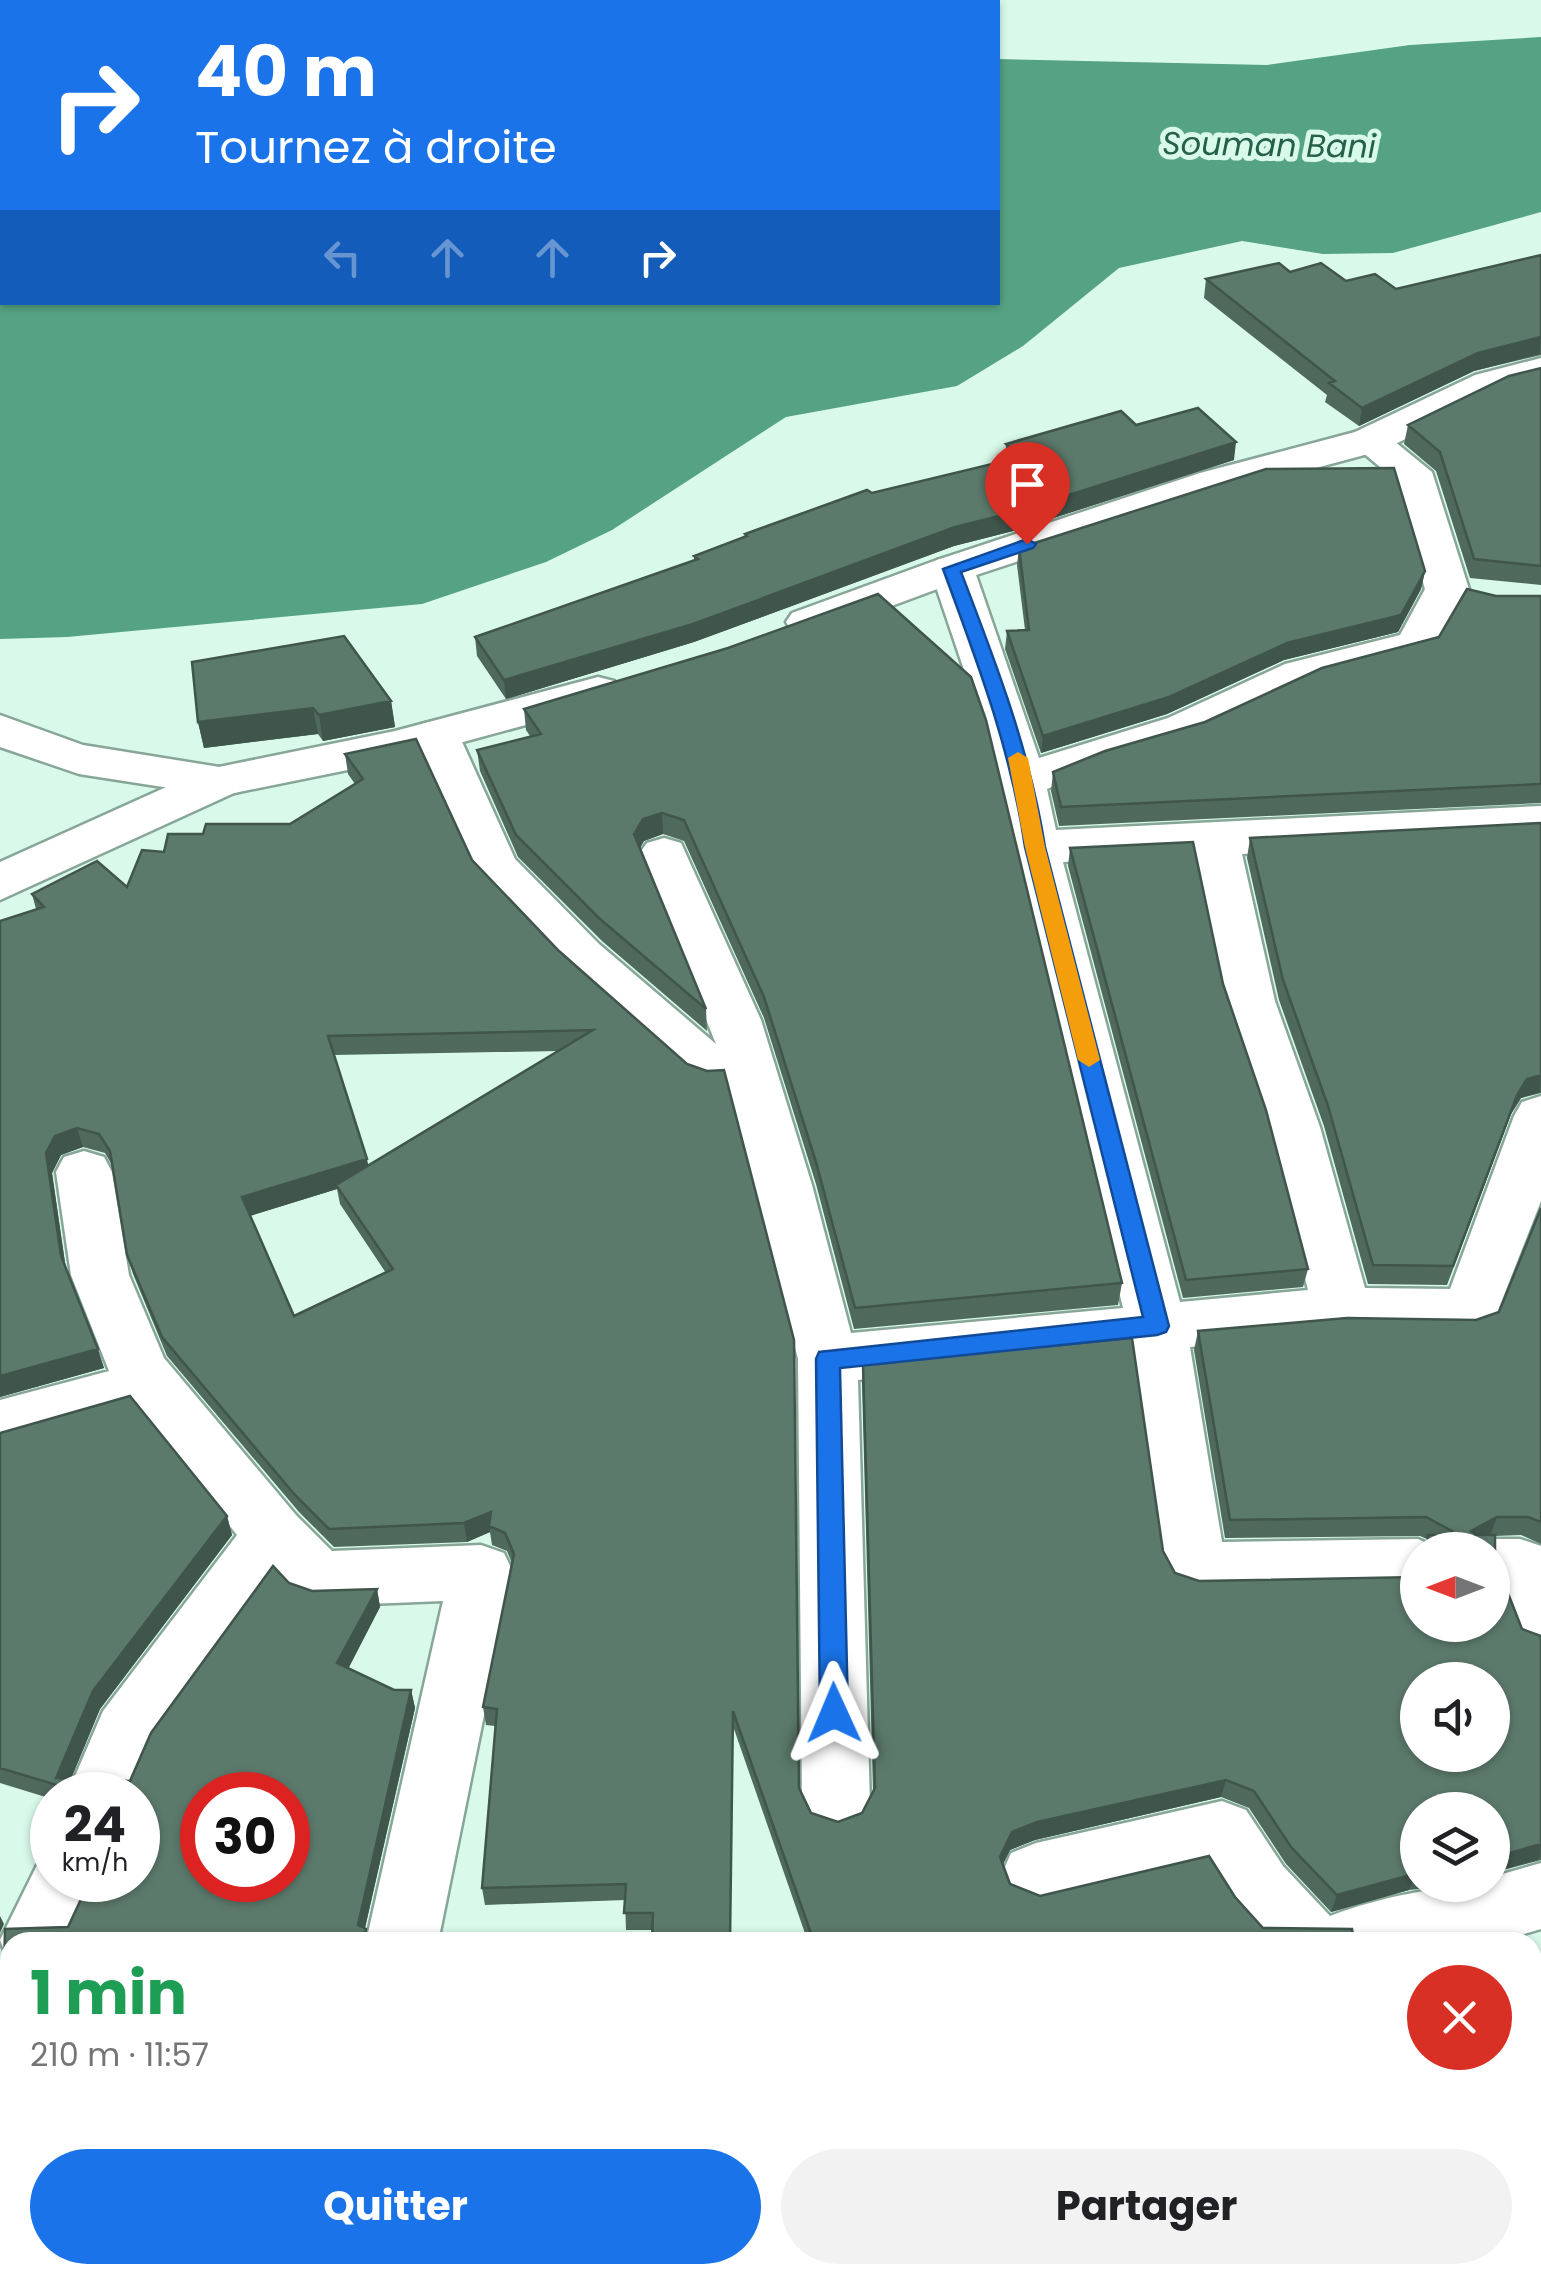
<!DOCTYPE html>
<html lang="fr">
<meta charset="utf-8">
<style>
:root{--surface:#fff;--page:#f2f2f2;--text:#202124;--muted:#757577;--accent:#1a73e8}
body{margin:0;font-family:Poppins,sans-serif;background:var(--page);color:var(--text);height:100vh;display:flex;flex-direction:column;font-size:38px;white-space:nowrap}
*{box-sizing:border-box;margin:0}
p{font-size:32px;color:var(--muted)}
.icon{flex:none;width:55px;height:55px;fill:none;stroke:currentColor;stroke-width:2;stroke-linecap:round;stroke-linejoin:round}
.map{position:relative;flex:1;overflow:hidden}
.side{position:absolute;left:0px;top:1932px;width:1542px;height:352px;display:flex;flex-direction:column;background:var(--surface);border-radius:30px 30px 0 0;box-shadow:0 2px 8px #0004}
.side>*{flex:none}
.banner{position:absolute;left:0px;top:0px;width:1000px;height:305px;box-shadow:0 2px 8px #0004;background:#1a73e8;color:#fff;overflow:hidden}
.needle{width:65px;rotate:270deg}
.tools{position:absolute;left:1400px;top:1532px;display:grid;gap:20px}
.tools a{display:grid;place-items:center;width:110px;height:110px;border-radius:50%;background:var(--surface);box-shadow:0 2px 8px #0004;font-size:50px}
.speed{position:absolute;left:30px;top:1772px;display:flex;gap:20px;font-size:50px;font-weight:700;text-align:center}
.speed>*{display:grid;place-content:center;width:130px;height:130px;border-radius:50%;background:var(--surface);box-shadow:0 2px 8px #0004;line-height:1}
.speed small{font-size:25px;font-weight:400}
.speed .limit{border:15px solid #d22;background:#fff;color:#111}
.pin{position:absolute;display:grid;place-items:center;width:85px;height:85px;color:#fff;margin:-102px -42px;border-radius:50% 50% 50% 0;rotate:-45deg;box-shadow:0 0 10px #0007}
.pin .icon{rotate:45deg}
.me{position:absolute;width:110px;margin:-55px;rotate:359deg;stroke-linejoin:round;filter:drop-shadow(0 0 8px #0008)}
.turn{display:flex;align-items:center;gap:35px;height:210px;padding:0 30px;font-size:45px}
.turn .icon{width:130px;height:130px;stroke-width:2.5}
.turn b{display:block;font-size:70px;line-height:85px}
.lanes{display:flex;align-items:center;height:95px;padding:0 30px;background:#0003;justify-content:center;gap:50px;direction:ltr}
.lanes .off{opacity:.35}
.round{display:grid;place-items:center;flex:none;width:105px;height:105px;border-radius:52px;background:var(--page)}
.headline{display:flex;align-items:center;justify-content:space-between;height:170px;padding:0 30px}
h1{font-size:60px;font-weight:700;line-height:75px;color:#1e9e55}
.primary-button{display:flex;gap:20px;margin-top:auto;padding:20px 30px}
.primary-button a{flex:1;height:115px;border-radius:60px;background:var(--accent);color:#fff;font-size:40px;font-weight:700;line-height:115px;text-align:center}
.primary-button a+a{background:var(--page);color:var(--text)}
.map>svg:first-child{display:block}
.water{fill:#55a383}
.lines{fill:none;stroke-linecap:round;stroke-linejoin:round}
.minor-casing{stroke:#87a698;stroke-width:5}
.tertiary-casing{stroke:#87a698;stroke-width:5}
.minor{fill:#fff;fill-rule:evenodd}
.tertiary{fill:#fff;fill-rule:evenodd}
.wall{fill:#4f695d;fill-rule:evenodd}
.shaded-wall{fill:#40554c}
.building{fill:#5c7a6c;stroke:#40554c;stroke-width:2.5;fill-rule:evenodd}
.route{fill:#1a73e8;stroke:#114b97;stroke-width:2.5}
.slow{fill:#f59e0b}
.labels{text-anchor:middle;stroke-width:10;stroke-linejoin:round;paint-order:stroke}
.far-water-label{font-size:32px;font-style:italic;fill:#256049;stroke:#d9faea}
</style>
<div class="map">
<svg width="1541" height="2284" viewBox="0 0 1541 2284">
<rect width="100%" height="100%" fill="#d9faea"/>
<path class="water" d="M265,0H728L729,2H260Z
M0,20L2,302H998V59L1267,65L1410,45L1541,37V212L1393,253L1323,254L1242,241L1119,268L1023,346L957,386L786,417L612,530L546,562L422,604L67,637L0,639Z"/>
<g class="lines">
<g class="minor-casing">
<path id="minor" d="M1369,429L1383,432L1432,472L1469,589L1433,653L1317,684L1200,738L1101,767L1047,789L1056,830L1541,806V838L1242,854L1275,1001L1320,1127L1365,1288L1450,1289L1514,1116L1522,1102L1541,1096V1201L1491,1328L1470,1335L1342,1333L1190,1347L1222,1542L1418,1539L1442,1550H1418V1593L1195,1596L1172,1588L1163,1569L1132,1353L858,1380L870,1805L860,1827L836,1836L812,1827L802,1805L798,1359L727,1085L709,1087L690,1081L563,968L477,877L415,734L422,724L438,720L454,724L515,859L599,944L716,1044L639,854L647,843L664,838L681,843L761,1020L812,1185L851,1333L1123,1308L988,741L930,569L937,560L952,556L967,560L974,569L1039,758L1168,718L1285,664L1400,635L1425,589L1392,477L1349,441L1355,432ZM1193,856L1223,1001L1266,1127L1308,1290L1180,1302L1063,862Z
M0,715L83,745L238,770L245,781L238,792L221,796L79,774L0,747Z
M84,1151L104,1157L112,1172L129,1275L164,1358L296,1515L332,1551L481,1545L504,1553L513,1572L438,1942H366L443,1601L318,1606L295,1598L277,1579L154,1749L135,1795H67L103,1711L237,1535L137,1411L0,1450V1400L109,1371L71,1275L56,1172L64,1157Z
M1492,1539H1520L1541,1546V1654L1518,1646L1497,1593H1492V1550H1468Z
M1222,1801L1246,1810L1283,1866L1330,1916C1379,1897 1441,1885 1492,1885V1877L1541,1863V1929L1496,1942H1260L1233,1912L1206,1869L1036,1909L1011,1899L1001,1876L1011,1853L1036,1843Z
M52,1852V1880H101L72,1942H10V1966L0,1940L41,1857Z
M0,1969L10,1971V2041L0,2039Z
M785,2275H864L860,2284H782Z"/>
</g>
<g class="tertiary-casing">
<path id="tertiary" d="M1541,358V382L1503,391L1383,450L1230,491L967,578L824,631L808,635L792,631L786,622L792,613L937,560L1200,473L1355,432L1475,375Z
M598,677L614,681L621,691L614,701L397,760L234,793L0,900V862L204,770L395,731Z"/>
</g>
<use href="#minor" class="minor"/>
<use href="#tertiary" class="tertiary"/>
</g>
<path class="wall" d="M1541,255V355L1474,371L1359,426L1325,402L1327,395L1204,298L1206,279L1290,272L1396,289Z
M1541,368V585L1470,578L1436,471L1404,444L1408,425Z
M1136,425L1234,460L1013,531L954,546L694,642L506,699L477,656L475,637L694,561V556L745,537V534L872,493L1005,461L1006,444Z
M1019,548L1425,571L1421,589L1398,632L1284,660L1167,714L1041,753L1005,649L1007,631L1025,630L1017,565Z
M1496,596H1541V803L1059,826L1051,791L1053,772L1205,722L1439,637Z
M728,648L1122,1283L1118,1305L854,1329L816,1184L764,1018L684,841L663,834L644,841L640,848L706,1009L707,1031L602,941L518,857L480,771L477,750L530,736L526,730L524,709Z
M192,662L391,701L395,727L323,741L318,734L204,748L198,722Z
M345,754L472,860L559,951L687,1064L799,1788L811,1813L838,1822L862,1813L873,1791L862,1383L863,1364L1163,1551L1175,1573L1199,1581L1418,1625L1492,1550H1423L1427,1539L1420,1536L1225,1538L1194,1350L1198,1331L1476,1320L1499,1312L1541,1208V1544L1521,1535L1495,1536V1575L1522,1629L1541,1636V1860L1492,1873V1810H1418V1885H1454L1409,1890L1331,1912L1286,1864L1249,1808L1221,1797L1035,1840L1010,1850L1003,1864L1010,1884L1040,1896L1235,1897L1263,1928L1354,1942H808L734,1729L652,1930H626L625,1900L485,1905L482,1888L495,1726L486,1725L483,1707L512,1563L507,1551L492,1545L490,1532L467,1542L334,1547L299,1512L167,1356L133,1274L127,1255L112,1165L105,1153L83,1147L61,1155L52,1173L66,1270L104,1368L0,1397L36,909L32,894L127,887L164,852L203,834L290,824L355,784L348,774ZM559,1051L368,1165L334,1055ZM337,1189L340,1204L386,1273L294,1316L250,1216Z
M1541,823V1093L1521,1098L1511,1114L1447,1285L1368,1284L1324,1126L1279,1000L1247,858L1250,838Z
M1070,848L1308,1269L1303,1287L1183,1298L1068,866Z
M130,1396L227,1516L232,1535L100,1709L71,1779L130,1781L151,1733L273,1566L289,1583L312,1591L377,1589L380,1607L348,1668L394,1690H411L415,1708L365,1928L370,1942H10V2083L0,2105V2027L3,2025L5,1929L68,1927L90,1880H138V1795H52V1799L0,1783V1433ZM202,1795H288V1880H202Z
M1532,1988H1541V2284H948L940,2275H1532Z"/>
<path class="shaded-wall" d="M1541,337L1540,354L1474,371L1359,426L1362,408L1478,353Z
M1236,442L1234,460L1013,531L954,546L694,642L506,699L504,680L955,527Z
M1425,571L1421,589L1398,632L1284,660L1167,714L1041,753L1043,736Z
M391,701L395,727L323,741L319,715Z
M313,708L318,734L204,748L198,722Z
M662,813L663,834L644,841L636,855L634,834L643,819Z
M1541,1075L1540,1092L1521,1098L1511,1114L1447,1285L1517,1095L1527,1079Z
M77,1128L83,1147L61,1155L52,1173L67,1276L61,1256L46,1153L55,1136Z
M367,1159L371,1179L336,1185L337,1189L246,1217L242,1197Z
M98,1349L104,1368L0,1397V1376Z
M491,1512L490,1532L467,1542L464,1523Z
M227,1516L232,1535L100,1709L67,1788L56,1778L93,1691Z
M1497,1517L1490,1536L1464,1549L1471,1531Z
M377,1589L380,1607L342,1681L337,1663Z
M411,1690L415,1708L362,1941L358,1925Z
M1226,1780L1221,1797L1035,1840L1010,1850L998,1874L1000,1857L1012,1832L1037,1822Z
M1541,1844L1540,1859L1492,1873L1499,1856Z
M1416,1873L1409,1890L1331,1912L1337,1895Z
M0,1916L4,1924L0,1933Z
M10,2048V2083L0,2105V2070Z
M342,2275H349L347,2284H340Z"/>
<path class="building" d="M1541,255V337L1478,353L1362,408L1329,383L1335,381L1206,279L1279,263L1290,272L1321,263L1346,281L1375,274L1396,289Z
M1541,368V566L1474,559L1440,452L1408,425L1509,376Z
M1198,408L1236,442L1015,512L955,527L693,624L504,680L475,637L698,559L694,556L747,536L745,534L867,490L872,493L1021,457L1006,444L1121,411L1136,425Z
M1394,468L1425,571L1401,615L1287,643L1169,697L1043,736L1007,631L1029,630L1019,548L1266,469Z
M1467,589L1496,596H1541V784L1061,807L1053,772L1105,751L1205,722L1322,668L1439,637Z
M878,594L971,677L986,720L1122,1283L855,1308L816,1162L764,997L684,820L662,813L643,819L634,834L706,1009L600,919L516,835L477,750L541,734L524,709L728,648Z
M344,636L391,701L319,715L313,708L198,722L192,662Z
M416,739L472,860L559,951L687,1064L707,1071L724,1070L794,1340L799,1788L811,1813L838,1822L862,1813L875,1788L863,1364L1132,1338L1163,1551L1175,1573L1199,1581L1418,1577V1625H1492V1550H1428V1535H1448L1452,1531L1426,1517L1230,1520L1198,1331L1347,1318L1476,1320L1499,1312L1541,1208V1522L1528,1517H1497L1471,1531L1475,1535H1495V1575L1502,1578L1522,1629L1541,1636V1844L1499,1856L1496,1864L1492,1865V1810H1418V1873L1337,1895L1291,1847L1254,1791L1226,1780L1037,1822L1012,1832L1000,1857L1010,1884L1040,1896L1209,1856L1235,1897L1263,1928L1352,1929L1354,1942H814L733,1711L730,1942H652L653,1913H624L626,1884L482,1888L497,1709L483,1707L514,1554L505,1533L489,1526L491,1512L464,1523L329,1529L294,1494L162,1337L127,1255L110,1151L99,1134L77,1128L55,1136L46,1153L61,1256L98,1349L0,1376V921L44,907L32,894L97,861L127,887L142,850L164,852L168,834H203L206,824H290L363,779L345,754ZM593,1030L336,1185L393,1269L294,1316L242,1197L367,1159L328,1036ZM1418,1680H1492V1755H1418Z
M1541,823V1075L1527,1079L1517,1095L1453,1266L1373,1265L1328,1106L1283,980L1250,838Z
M1193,842L1223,984L1266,1110L1308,1269L1186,1280L1070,848Z
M130,1396L227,1516L93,1691L56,1778L130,1781L151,1733L273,1566L289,1583L312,1591L377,1589L337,1663L394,1690H411L358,1925L366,1929L364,1942H10V2048L0,2070V2027L3,2025L5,1929L68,1927L90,1880H138V1795H90L0,1768V1433ZM202,1795H288V1880H202Z
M1532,1988H1541V2042L1532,2006Z
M1532,2055H1541V2284H962L955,2275H1532Z
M10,2248V2275H150L160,2278L161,2275H342L340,2284H0V2269Z
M467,2275H753L767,2284H460Z"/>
<path class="route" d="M1027,539L1036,544L1033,548L961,572C996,663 1030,751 1045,847L1169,1326L1166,1332L1157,1335L840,1368L848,1713L844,1722L834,1725L824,1722L820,1713L816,1359L819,1352L1143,1317L1025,847C1011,750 977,661 943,569Z"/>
<path class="slow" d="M1018,752L1028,758L1045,847L1100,1060L1089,1067L1078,1060L1025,847L1008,758Z"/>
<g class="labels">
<g class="far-water-label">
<text transform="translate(1269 145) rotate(1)" y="11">Souman Bani</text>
</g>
</g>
</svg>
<div class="tools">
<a><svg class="needle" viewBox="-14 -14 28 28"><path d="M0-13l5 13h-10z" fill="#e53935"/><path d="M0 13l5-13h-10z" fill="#757577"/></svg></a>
<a><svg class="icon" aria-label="sound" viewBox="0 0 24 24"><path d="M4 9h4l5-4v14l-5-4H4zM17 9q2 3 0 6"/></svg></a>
<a><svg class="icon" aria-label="layers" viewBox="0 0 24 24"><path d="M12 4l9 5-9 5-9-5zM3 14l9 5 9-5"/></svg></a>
</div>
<div class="speed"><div>24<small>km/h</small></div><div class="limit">30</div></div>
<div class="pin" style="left:1027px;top:544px;background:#d93025"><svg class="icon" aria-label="arrive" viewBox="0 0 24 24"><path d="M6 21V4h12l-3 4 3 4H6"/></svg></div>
<svg class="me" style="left:834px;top:1713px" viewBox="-20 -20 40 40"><path d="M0-17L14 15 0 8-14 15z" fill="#1a73e8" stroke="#fff" stroke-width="4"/></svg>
<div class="banner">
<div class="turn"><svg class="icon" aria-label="right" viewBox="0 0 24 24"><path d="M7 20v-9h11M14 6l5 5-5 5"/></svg><div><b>40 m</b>Tournez à droite</div></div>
<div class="lanes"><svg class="icon off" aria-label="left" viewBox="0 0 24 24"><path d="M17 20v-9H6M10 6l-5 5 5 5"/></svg><svg class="icon off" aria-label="ahead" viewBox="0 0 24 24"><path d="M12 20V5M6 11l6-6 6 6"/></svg><svg class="icon off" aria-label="ahead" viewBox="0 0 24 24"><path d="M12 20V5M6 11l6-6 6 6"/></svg><svg class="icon" aria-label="right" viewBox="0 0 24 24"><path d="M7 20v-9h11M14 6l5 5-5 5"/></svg></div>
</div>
<section class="side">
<div class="headline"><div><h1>1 min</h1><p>210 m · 11:57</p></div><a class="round" style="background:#d93025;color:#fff"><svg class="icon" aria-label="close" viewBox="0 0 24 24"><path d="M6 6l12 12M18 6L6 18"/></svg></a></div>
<div class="primary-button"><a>Quitter</a><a>Partager</a></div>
</section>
</div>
